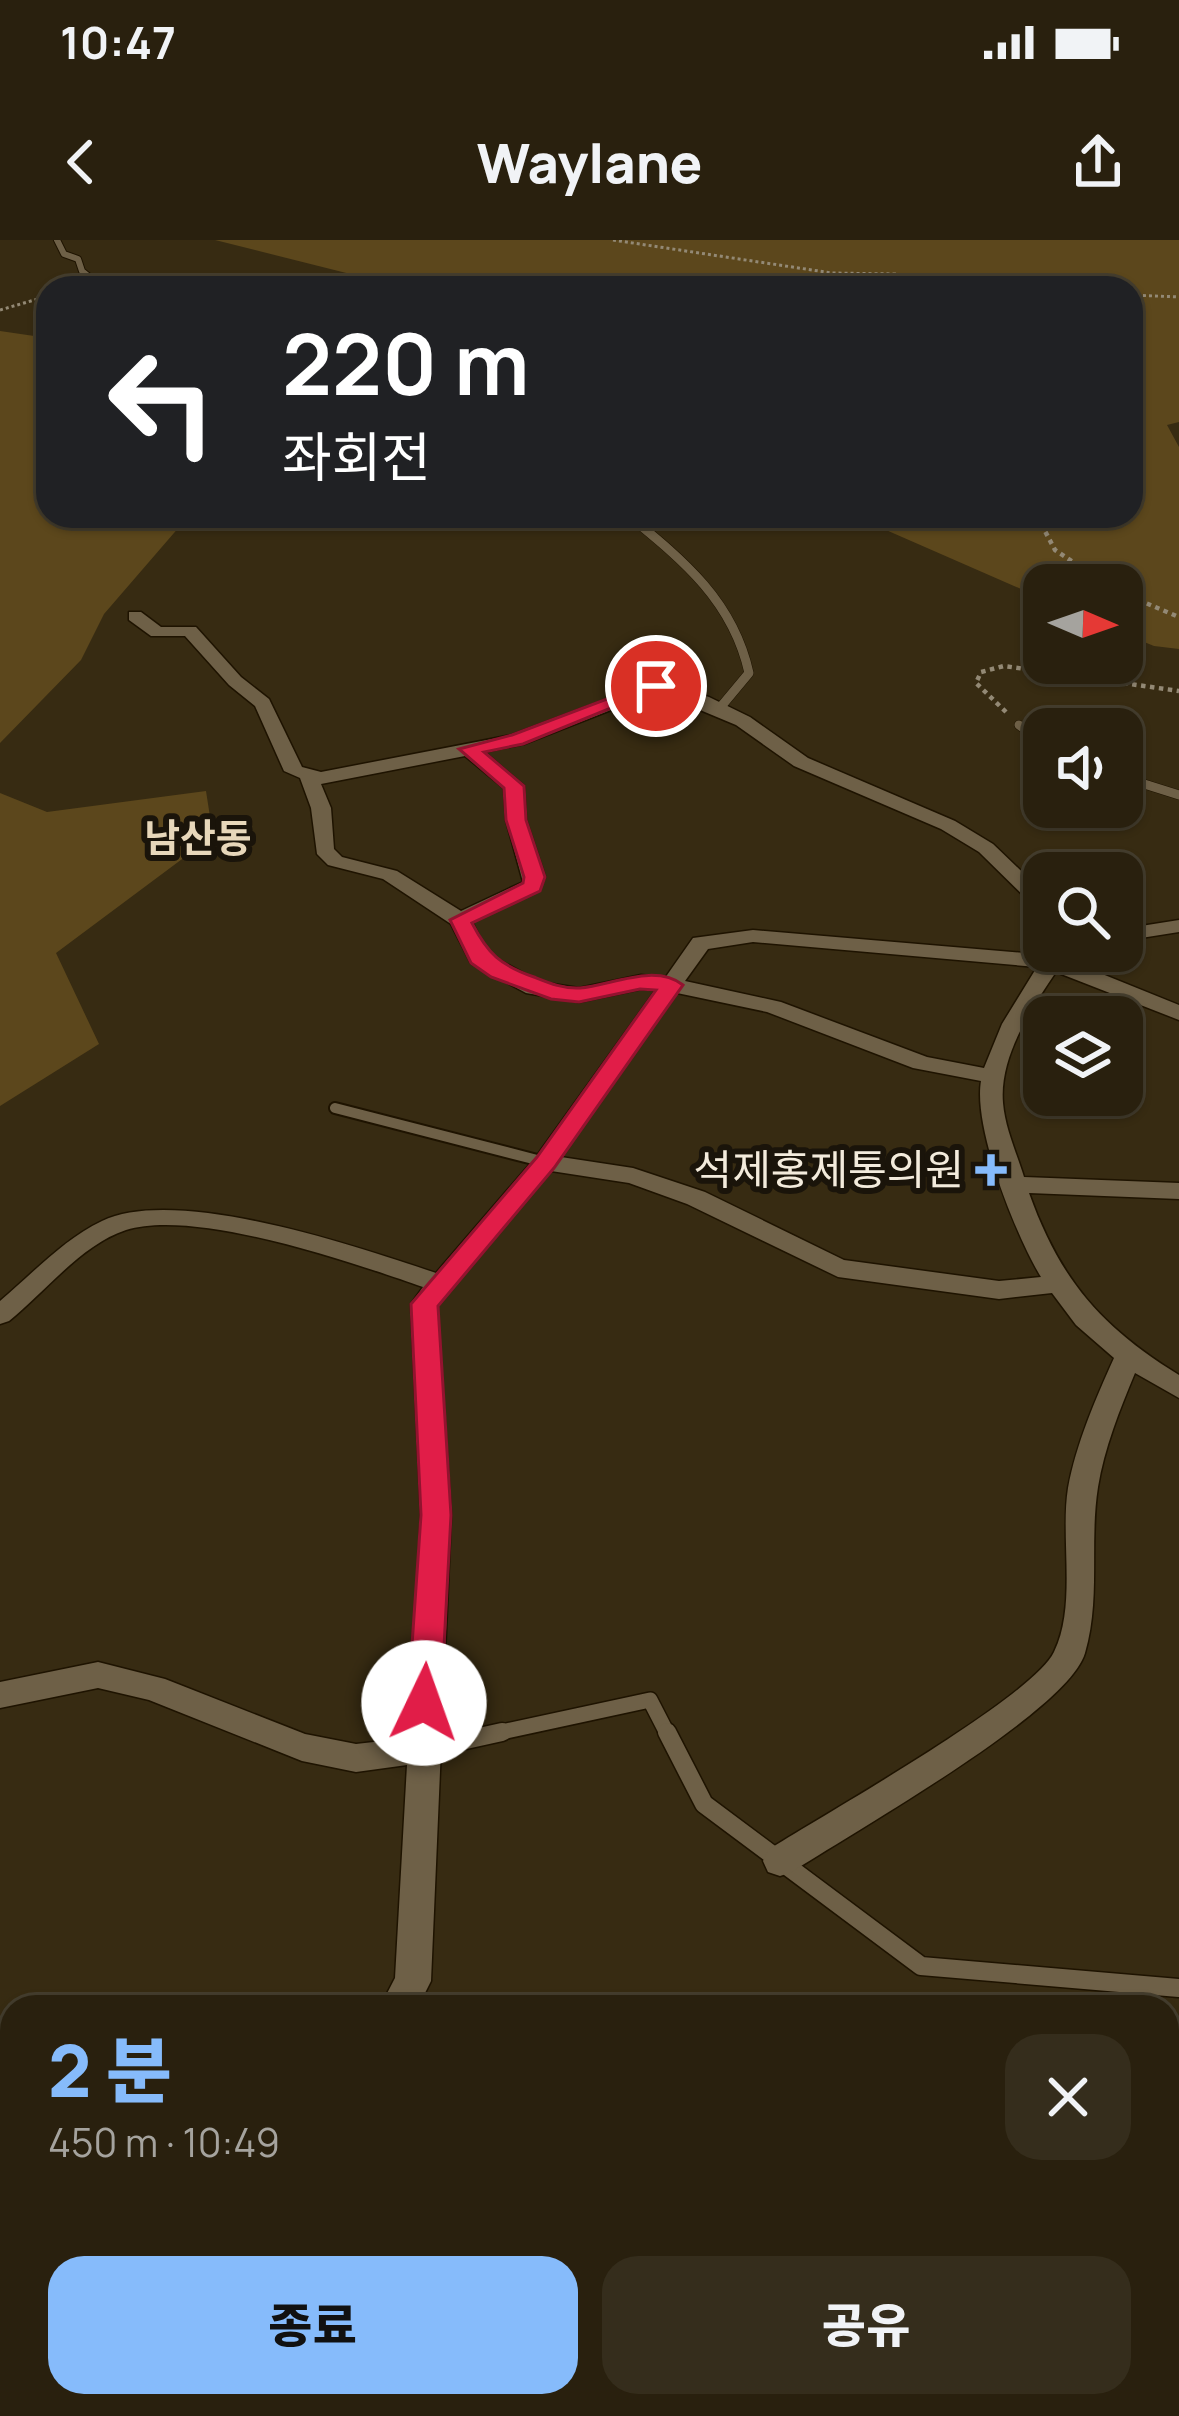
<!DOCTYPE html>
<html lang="ko">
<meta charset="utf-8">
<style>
:root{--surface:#29200e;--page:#352d1c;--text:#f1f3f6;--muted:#a5a39e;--line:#453e2e;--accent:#86bbfb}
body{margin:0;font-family:Manrope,"Noto Sans KR",sans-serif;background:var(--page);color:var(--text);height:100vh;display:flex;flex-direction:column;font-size:45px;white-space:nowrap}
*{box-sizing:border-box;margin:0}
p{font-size:39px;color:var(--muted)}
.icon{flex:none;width:66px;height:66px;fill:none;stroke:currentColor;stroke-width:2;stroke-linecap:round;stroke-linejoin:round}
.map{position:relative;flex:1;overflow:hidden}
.side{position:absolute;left:0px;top:1755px;width:1179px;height:423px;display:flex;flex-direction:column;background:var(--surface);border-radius:36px 36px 0 0;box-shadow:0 3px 9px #0004,0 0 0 3px var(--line)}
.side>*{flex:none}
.top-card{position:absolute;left:36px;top:36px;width:1107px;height:252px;border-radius:36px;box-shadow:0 3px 9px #0004,0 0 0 3px var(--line);background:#202124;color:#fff;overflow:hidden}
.needle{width:78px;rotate:92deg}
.controls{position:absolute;left:1023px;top:324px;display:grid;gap:24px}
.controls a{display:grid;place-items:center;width:120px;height:120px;border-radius:24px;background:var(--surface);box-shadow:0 3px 9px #0004,0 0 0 3px var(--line);font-size:60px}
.pin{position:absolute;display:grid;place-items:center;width:102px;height:102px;color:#fff;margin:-51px;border:6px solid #fff;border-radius:50%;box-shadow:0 3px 12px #0007}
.me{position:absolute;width:132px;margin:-66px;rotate:3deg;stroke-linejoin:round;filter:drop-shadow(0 0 9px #0008)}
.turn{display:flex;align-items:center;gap:42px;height:252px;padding:0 48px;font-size:54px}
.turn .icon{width:156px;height:156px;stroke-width:2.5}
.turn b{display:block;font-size:84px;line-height:102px}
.round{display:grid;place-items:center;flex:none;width:126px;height:126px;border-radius:36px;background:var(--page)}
.headline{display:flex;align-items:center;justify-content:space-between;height:204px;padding:0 48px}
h1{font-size:72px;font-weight:800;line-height:90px;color:var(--accent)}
.cta{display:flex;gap:24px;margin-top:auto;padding:24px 48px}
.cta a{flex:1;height:138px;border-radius:36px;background:var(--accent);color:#111;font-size:48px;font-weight:800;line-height:138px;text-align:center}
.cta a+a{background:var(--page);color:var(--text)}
.status{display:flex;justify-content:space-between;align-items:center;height:84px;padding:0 60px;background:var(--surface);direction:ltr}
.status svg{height:33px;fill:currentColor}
header{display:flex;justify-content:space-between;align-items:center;height:156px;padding:0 48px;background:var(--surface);font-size:54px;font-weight:800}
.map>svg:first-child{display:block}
.green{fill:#5c471c}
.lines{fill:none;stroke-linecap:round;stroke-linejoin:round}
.lane-far4-casing{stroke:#1e1300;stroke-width:8}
.lane-far3-casing{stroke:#1e1300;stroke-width:10}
.lane-far2-casing{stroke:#1e1300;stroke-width:14}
.lane-far1-casing{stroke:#1e1300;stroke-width:18}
.lane-casing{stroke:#1e1300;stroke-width:21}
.street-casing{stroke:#1e1300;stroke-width:3}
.path-far1{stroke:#938975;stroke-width:3;stroke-dasharray:3 3;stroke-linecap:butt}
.path{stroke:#938975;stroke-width:4.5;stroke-dasharray:4.5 4.5;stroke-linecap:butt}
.lane-far4{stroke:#6e6047;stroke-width:6}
.lane-far3{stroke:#6e6047;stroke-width:9}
.lane-far2{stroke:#6e6047;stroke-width:10}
.lane-far1{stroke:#6e6047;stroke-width:15}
.lane{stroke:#6e6047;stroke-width:18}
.street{fill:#6e6047;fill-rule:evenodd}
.route{fill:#e11d48;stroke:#92132f;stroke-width:3}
.poi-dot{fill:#86bbfb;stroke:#1a140a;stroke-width:4.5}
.labels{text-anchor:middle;stroke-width:12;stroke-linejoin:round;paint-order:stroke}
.far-quarter-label{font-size:39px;font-weight:bold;fill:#e7d7ba;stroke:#1a140a}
.poi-label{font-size:42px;fill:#f3ebdc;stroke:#1a140a;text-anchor:end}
</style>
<div class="status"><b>10:47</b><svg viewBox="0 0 49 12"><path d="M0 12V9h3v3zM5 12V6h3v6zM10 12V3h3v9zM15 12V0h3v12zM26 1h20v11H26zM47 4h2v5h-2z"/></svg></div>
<header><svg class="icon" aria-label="back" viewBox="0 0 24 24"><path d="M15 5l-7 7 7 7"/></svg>Waylane<svg class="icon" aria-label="share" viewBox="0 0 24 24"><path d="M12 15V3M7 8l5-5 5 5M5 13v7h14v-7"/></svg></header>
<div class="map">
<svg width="1179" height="2176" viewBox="0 0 1179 2176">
<rect width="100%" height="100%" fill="#372b12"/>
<path class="green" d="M215,0H1179V182L1167,185L1179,207V409L1154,406L1122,393V345H1044V359L854,276H1131V48H406Z
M0,91L48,98V276H215L180,286L104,374L81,420L0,503Z
M206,551L213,596L56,713L99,804L0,866V553L47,572Z
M1167,2148L1179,2152V2176H793L791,2166H1167Z"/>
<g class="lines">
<g class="lane-far4-casing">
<path id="lane-far4" d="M57,0L64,14L78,19L82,31L103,48"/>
</g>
<g class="lane-far3-casing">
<path id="lane-far3" d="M629,276C684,321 733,361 749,433L719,469
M1019,485L1044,504
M1122,537L1179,555"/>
</g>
<g class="lane-far2-casing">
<path id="lane-far2" d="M335,868L545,922"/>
</g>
<g class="lane-far1-casing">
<path id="lane-far1" d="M488,1495L650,1460L668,1495"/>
</g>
<g class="lane-casing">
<path id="lane" d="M667,1492L704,1564L921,1726L1179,1748
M425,1509L502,1492"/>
</g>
<g class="street-casing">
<path id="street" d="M129,372H141L161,387H196L241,437L269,459L302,527L321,532L512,495L656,441L709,457L750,477L808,518L955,581L993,604L1044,653V671L1037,669L979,612L941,589L794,526L736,485L657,452L524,504L484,512L524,546L526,580L545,637L539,650L472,682L488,714L540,742L579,748L641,735L665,738L693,698L753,690L1049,715L1064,711L1073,717L1070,721L1179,765V780L1056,732C1031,769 999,817 1003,863C1005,888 1017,914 1024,937L1179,943V959L1029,953C1060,1040 1101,1087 1179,1135V1158L1135,1133C1120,1169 1104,1209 1098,1247C1089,1303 1101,1358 1085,1413C1068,1472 851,1593 792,1632L780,1636L768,1632L763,1621L768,1610C821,1576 1032,1458 1054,1412C1077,1365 1060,1298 1068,1248C1076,1204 1096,1158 1114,1118L1076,1085L1052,1053L999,1059L838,1037L687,964L629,943L551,931L437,1066L451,1275L431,1741L418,1767H380L395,1738L407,1525L356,1532L302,1521L149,1460L98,1448L0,1468V1442L98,1422L165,1439L305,1494L356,1504L409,1498L421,1275L411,1064L423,1047C354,1023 195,968 126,990C82,1004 44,1053 9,1081L0,1084V1061C32,1034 64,999 102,981C177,945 359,1007 436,1033L536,917L656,750L641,749L579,762L526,753L471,723L451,684L383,639L328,625L317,614L311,568L300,538L284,531L255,466L229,445L185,396H151L129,380ZM465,516L504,548L506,580L523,642L461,671L397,631L342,617L334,609L331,568L321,544ZM753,702L1037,727L1002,784L984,828L927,817L781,762L685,741L708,709ZM677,753L767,772L913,828L981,841C973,888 1016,996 1041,1037L999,1041L844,1020L705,952L633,928L561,917Z
M1179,680V692L1122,701V689Z
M149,2166H193L189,2176H145Z"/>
</g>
<path class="path-far1" d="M613,0L832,33L895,34L931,48
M1131,55L1179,57
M0,70L48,56"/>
<path class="path" d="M1037,276L1055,310L1108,345
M1122,353L1179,377
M1006,472L976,443L981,432L1004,426L1179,451"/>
<use href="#lane-far4" class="lane-far4"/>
<use href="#lane-far3" class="lane-far3"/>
<use href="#lane-far2" class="lane-far2"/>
<use href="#lane-far1" class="lane-far1"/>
<use href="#lane" class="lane"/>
<use href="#street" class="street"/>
</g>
<path class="route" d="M649,443L665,446L523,504L484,512L524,546L526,580L545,637L540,651L472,683C488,714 500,725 534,737C549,743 563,749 580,748C612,745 655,723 683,745L554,928L438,1066L451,1275L441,1463L436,1473L424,1476L413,1473L408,1463L421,1275L411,1064L537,917L656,750L640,749L579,762L551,759L491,737L471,723L450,680L523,643L524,637L506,580L504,548L459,509L512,495Z"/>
<path class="poi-dot" d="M985 912h12v12h12v12h-12v12h-12v-12h-12v-12h12z"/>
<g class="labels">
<g class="far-quarter-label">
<text x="198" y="612">남산동</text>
</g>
<g class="poi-label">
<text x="964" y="945">석제홍제통의원</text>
</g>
</g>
</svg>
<div class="controls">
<a><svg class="needle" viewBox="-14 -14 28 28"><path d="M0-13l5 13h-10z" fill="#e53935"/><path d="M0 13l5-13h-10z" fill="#a5a39e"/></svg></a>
<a><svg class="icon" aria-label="sound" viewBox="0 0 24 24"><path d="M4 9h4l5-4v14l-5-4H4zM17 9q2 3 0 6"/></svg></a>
<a><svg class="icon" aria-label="search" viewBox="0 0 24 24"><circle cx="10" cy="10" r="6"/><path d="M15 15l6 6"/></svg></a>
<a><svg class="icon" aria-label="layers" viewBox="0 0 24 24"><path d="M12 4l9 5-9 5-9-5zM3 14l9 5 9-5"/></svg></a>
</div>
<div class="pin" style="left:656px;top:446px;background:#d93025"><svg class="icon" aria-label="arrive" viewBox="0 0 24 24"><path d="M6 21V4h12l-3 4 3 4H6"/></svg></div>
<svg class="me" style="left:424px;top:1463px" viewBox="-20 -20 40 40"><circle r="19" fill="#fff"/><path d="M0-13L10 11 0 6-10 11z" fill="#e11d48"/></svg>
<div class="top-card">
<div class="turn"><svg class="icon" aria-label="left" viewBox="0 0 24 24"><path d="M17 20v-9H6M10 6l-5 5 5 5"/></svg><div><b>220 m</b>좌회전</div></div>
</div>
<section class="side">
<div class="headline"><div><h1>2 분</h1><p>450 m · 10:49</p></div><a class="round"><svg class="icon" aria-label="close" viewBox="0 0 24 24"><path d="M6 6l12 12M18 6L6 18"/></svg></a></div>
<div class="cta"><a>종료</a><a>공유</a></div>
</section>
</div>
